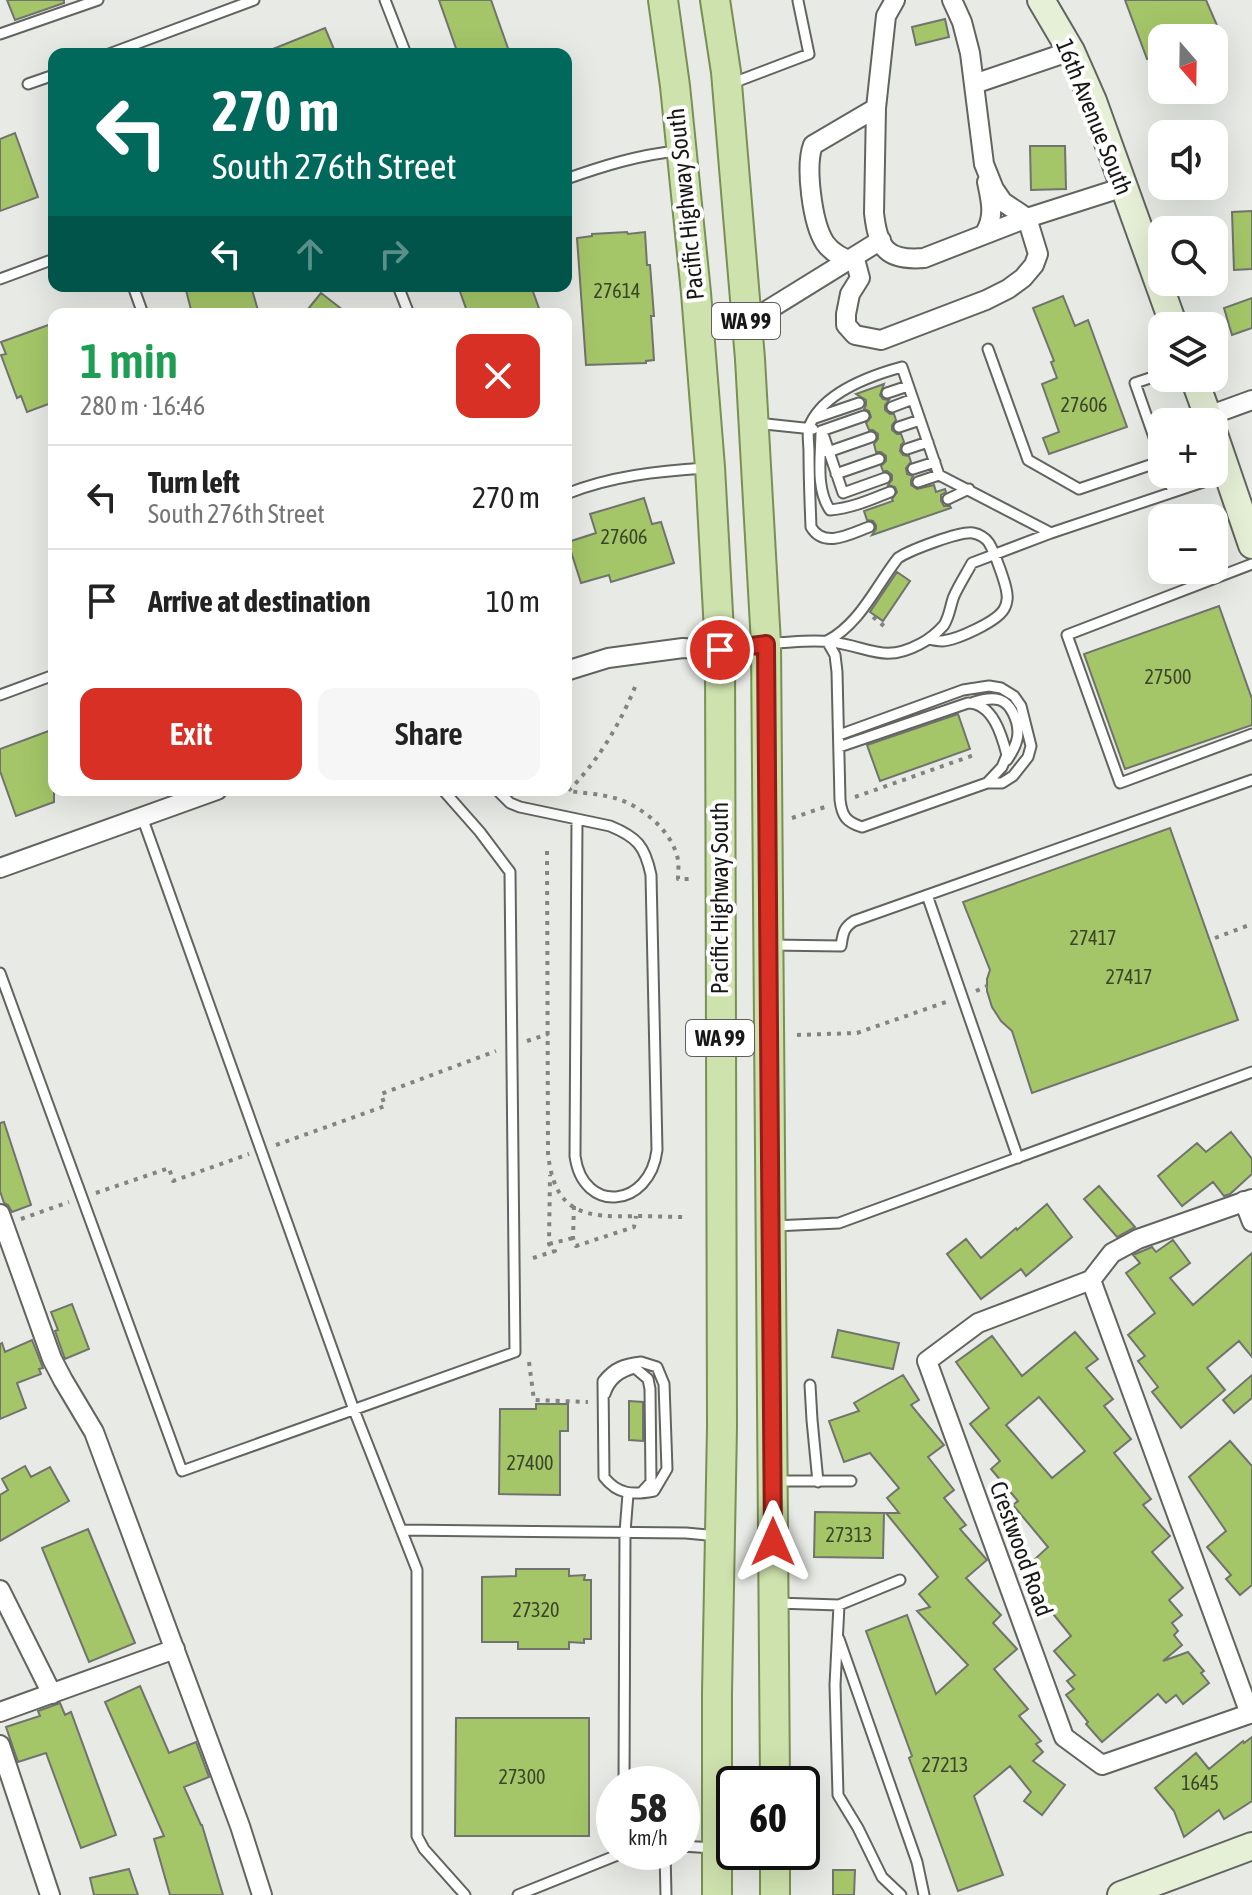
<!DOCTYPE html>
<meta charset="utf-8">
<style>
:root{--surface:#fff;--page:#f6f6f6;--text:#222;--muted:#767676;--line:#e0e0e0;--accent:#d93025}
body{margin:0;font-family:"Asap Condensed",sans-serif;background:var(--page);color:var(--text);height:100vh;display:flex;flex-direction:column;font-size:30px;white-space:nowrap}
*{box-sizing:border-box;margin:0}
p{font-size:26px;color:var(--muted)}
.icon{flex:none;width:44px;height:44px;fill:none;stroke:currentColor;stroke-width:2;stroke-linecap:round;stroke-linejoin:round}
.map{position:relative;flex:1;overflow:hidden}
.details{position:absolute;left:48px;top:308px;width:524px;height:488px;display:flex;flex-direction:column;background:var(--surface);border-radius:16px;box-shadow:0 8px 32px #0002}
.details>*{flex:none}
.hud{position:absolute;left:48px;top:48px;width:524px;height:244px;border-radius:16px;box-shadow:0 8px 32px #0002;background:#00695c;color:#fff;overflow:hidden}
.needle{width:52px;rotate:160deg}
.controls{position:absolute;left:1148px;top:24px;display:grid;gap:16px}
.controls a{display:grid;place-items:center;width:80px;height:80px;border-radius:16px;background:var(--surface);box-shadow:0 8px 32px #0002;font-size:40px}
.speed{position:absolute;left:596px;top:1766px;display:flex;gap:16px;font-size:40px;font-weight:700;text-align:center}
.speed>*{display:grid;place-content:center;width:104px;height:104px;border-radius:50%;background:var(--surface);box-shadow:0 8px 32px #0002;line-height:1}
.speed small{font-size:20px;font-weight:400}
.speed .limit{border:4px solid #111;border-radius:12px;background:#fff;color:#111}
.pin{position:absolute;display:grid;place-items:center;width:68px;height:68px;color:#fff;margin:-34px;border:4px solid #fff;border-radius:50%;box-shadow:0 2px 8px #0007}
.me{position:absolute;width:88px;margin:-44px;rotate:0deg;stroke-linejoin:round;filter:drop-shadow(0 0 6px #0008)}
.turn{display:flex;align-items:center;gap:28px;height:168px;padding:0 32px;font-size:36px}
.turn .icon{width:104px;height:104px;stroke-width:2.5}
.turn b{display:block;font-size:56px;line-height:68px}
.lanes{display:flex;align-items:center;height:76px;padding:0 32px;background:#0003;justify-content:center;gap:40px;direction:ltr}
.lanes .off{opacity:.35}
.round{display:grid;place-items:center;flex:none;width:84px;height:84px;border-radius:16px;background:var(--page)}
.summary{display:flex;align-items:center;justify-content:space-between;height:136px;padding:0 32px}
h1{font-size:48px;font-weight:600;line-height:60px;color:#1e9e55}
.cta{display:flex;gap:16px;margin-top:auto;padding:16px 32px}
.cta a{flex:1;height:92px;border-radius:16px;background:var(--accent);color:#fff;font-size:32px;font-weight:600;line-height:92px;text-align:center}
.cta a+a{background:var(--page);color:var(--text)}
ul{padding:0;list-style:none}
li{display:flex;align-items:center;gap:24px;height:104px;padding:0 32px;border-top:2px solid var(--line)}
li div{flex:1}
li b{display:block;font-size:30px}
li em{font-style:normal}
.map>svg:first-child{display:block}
.building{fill:#a4c668;stroke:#71736e;stroke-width:2;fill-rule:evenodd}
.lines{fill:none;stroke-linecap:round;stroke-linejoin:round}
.lane-casing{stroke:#62645f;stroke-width:13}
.street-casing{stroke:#62645f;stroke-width:22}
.secondary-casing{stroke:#62645f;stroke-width:30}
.primary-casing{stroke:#798f55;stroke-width:32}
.path{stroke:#828480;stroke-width:4;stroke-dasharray:4 6;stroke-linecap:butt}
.lane{stroke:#fff;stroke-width:9}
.street{stroke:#fff;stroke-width:18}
.secondary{stroke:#e6f0d6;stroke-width:26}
.primary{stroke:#cee2ad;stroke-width:28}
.route-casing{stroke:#8d1f18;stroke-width:20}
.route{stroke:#d93025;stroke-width:14}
.labels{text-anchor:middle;stroke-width:8;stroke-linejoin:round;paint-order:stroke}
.number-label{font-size:20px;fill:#3b442b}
.shield{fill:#fff;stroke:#5d5e5d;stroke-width:2}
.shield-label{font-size:22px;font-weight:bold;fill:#181917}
.street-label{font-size:24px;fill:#181917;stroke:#fff}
</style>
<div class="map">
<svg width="1252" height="1895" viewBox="0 0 1252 1895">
<rect width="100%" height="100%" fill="#e8eae5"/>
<path class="building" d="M7,0H64V3L15,20Z
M439,0H491L510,54H458Z
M1125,0H1206L1219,30L1199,38H1162V53L1147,59Z
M945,19L949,37L916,45L912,27Z
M325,28L336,54H263V53Z
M15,133L38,197L0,211V139Z
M1030,146H1065L1066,189L1031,190Z
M1252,211V269L1234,270L1232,212Z
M627,232L628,234L645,232L647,265H650L654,316H651L654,360L646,361V363L586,365L577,238L592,236V234Z
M185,286H251L259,314H192Z
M458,286H531L541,314H468Z
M321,293L348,314H304Z
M1063,296L1075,326L1088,320L1127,427L1049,454L1043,438L1059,432L1042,384L1057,378L1051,362L1054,361L1033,308Z
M1252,298V328L1232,335L1224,308Z
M54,323V402L27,412L21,396L17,398L1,355L6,354L1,342Z
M884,384L880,395L883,399L889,400L885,405V410L890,414H894L896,420L892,425V430L897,434H901L904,442L901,445L900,451L903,455L909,456L911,462L906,468L907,474L913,476L911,480V485L917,489L934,485L936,492L945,489L946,492L941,495V501L944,506H950L951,508L872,535L876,529V525L873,521L867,520L864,511L893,501L892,499L897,492L895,487L888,485L892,480V475L887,471H883L881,466L886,461V456L881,452H876L874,444L878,439V434L873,430H869L866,423L871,417L869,411L864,409L866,405V400L856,394Z
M644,498L652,524L661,522L674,563L611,582L609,575L581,583L568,542L596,533L590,514Z
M897,572L910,581L883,621L870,612Z
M1219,606L1252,699V725L1125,769L1084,654Z
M958,714L970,749L880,781L867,745Z
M54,729V802L16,816L0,771V749Z
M1170,828L1238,1020L1032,1093L1012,1031L1001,1021L992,1007L987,991V979L990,970L963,902Z
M4,1122L31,1205L12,1212L8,1205L4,1203L0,1191V1123Z
M1231,1132L1252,1159V1174L1230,1194L1224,1196L1213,1182L1182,1206L1158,1176L1197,1143L1206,1152Z
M1099,1186L1135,1227L1117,1237L1084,1199Z
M1047,1204L1072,1237L1026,1276L1021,1269L981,1299L947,1254L966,1239L981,1258L1016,1228L1017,1230Z
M1173,1240L1190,1263L1170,1278L1193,1305L1252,1253V1357L1239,1341L1207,1368L1225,1390L1181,1428L1152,1392L1158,1387L1138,1361L1145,1356L1128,1335L1155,1313L1126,1273L1140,1263L1133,1255L1152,1247L1156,1252Z
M72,1304L89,1349L65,1359L55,1331L58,1330L51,1312Z
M838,1330L899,1343L893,1369L832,1357Z
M1075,1332L1098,1359L1086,1368L1113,1399L1104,1406L1131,1439L1114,1453L1151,1499L1143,1505L1170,1536L1152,1552L1183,1588L1169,1600L1182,1615L1172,1623L1178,1631L1174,1635L1182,1645L1163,1661L1188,1652L1204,1671L1201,1673L1209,1683L1183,1704L1176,1695L1166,1703L1158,1694L1102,1742L1086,1724L1088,1722L1066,1695L1074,1689L1067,1681L1075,1675L1054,1651L1071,1636L1020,1573L1048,1547L1013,1505L1018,1501L991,1469L1000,1461L970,1424L989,1408L956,1362L992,1336L1022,1376ZM1039,1397L1085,1451L1052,1478L1006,1425Z
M32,1340L43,1368L39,1369L41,1374L17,1383L26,1408L0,1419V1344L2,1343L5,1352Z
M903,1375L919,1400L911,1405L944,1445L928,1457L954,1490L944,1498L966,1525L960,1529L987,1560L966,1578L1001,1615L993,1623L1017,1649L994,1669L1028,1709L1019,1716L1041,1741L1036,1744L1043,1752L1033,1761L1065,1785L1042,1815L1024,1801L1031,1792L1010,1766L974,1796L1003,1875L958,1891L909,1758L912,1756L866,1631L907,1615L936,1694L968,1665L917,1611L930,1607L919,1594L938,1577L886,1513H899L887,1498L899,1488L870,1453L844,1462L829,1421L859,1411L854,1403Z
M1252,1375V1398L1234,1413L1223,1400Z
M629,1401L643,1402V1441L629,1440Z
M536,1404H568V1431H560V1495L499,1494L500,1409H536Z
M1230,1441L1252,1466V1585L1240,1595L1226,1579L1231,1575L1207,1547L1226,1531L1189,1477Z
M25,1466L31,1477L50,1467L69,1501L0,1541V1495L8,1490L2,1479Z
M815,1512L884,1513L883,1558L814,1557Z
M88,1529L135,1643L89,1662L42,1548Z
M516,1569H569V1576L585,1575L584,1580H591V1639H584V1643L569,1642V1649H518V1642H482V1577L516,1576Z
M140,1686L169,1753L196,1742L209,1777L184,1787L201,1825H202L223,1895H170L154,1839L164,1836L105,1702Z
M60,1703L65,1715L71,1712L116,1835L81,1848L46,1753L18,1762L6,1727L40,1716L38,1711Z
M456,1718H589V1836H455Z
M1252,1737V1801L1224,1819L1219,1810L1184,1837L1174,1811L1155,1788L1196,1753L1209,1769L1243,1741L1244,1743Z
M129,1869L138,1895H94L90,1878Z
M833,1870H855L854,1895H833Z"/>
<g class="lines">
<g class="lane-casing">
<path id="lane" d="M385,0L406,54
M0,34L98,0
M109,54L254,0
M28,84L54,75
M730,84L809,54L798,1
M566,179C603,166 638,155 677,151
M0,279L54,259
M133,286L143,314
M398,286L409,314
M988,349L1028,460L1079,489L1162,461
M1162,374L1135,383L1162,460
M887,393L908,386
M892,407L913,399
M864,416L821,431C821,456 815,488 830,510C852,508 870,500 890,492
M815,418L859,403
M756,423L813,429
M899,427L920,420
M824,437L843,493L885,478
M907,449L928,442
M828,452L871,437
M913,469L935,462
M836,474L879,459
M1167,474L1173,492
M918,482L939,475L1051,533L1224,475
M566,494C611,476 658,471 706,468
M948,499L969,489
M869,527C850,534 824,549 811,527C810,502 809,477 809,452C809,444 807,433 809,427C822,393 869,376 902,367L939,475
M1252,564L1067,635L1120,783L1252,734
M769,643C789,643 811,639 831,642C868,646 883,664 920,644C930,639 937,633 944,625C950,615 950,606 954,596C959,585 966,574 972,563L1051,533
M0,695L54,675
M974,702C982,700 991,697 1000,700C1006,702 1010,707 1013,713C1022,731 1018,744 1007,760
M839,735L963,690L989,686L1001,688L1014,696L1021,706L1031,746L1028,757L1013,776L1002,783H987L862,827C846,822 842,816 840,800L837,672L835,655L827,641C860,624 876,586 898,558C910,550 960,531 973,533C979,534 986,538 989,543C994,551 1007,586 1007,595C1008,597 1006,606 1005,607C1000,621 956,640 942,641C938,641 933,640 929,639
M839,747L968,703C993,703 1002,736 1007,755L1002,767L987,783
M497,790L510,803L520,807L610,826C637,837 645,846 651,875L657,1150C650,1208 583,1215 575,1156L577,819
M142,817L354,1410L417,1570V1836L424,1849L465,1895
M927,895L1018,1158
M771,945L841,946C843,934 843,928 854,921L1252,780
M0,973L182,1471L515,1352L510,872L480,832L443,790
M774,1226L839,1223L1252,1072
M641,1362L657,1367L664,1384L667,1469L654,1491C633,1495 618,1495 604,1477L603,1381C614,1367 624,1364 641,1362Z
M810,1385L812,1420L818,1482
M605,1394C610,1379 620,1372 635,1368L648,1379L650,1389L651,1482L641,1493
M775,1481H851
M401,1530L686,1533L718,1536
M776,1603L839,1605L900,1580
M839,1605L835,1685L838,1795L858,1828L882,1877L901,1895
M839,1639L917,1862L924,1895
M624,1784L625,1532L628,1494
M682,1846L713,1848
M665,1852L666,1895
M518,1895L625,1852"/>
</g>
<g class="street-casing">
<path id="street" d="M895,0L886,16L876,108L874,213C878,249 887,261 924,258L1027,218L1124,187
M974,84L1071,51
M876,108L813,145C805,166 812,223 825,243C832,253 844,259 856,263L860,278L850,294L846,314V325L855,335L881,340L986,300L1008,289L1023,278L1034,265L1038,254L1027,218L1003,202L994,189L984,164L970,53L962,22L952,0
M985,233C995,216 991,201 987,182
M747,323L881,240
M1208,416L1252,400
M566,671L608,658L683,648L720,650L766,644
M0,868L217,790
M1252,1199L1138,1239L1112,1253L1091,1280L978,1323L927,1361L1064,1737L1102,1765L1252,1713
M1244,1201L1252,1222
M0,1214L52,1359L63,1380L94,1432L240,1826L262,1895
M1091,1280L1250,1714
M0,1590L52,1694
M0,1712L175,1649
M0,1745L50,1895"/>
</g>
<g class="secondary-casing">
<path id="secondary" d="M1041,0L1071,51L1093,101L1174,326
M1194,378L1210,422
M1214,434L1252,545
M1121,1895L1252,1846"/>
</g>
<g class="primary-casing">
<path id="primary" d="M663,0L675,86L696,293L710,467L720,650L722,1427L717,1693V1895
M715,0L726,72L750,359L766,644L775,1784
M775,1852V1895"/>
</g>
<path class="path" d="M873,617L884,626
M635,687C620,724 597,763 568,791C584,793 602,794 618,799C643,807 673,832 678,860C679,866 678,873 678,879H690
M855,797L974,755
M792,818L828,806
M547,851L548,1153C554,1213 584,1218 636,1216C653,1216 670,1217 687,1217
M1215,938L1252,924
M976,991L987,986
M797,1035L857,1033L949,1001
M527,1041L548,1034
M276,1145L385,1106L381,1094L496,1051
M96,1193L169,1168L173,1181L249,1154
M574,1206L573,1238L576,1246L634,1227L636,1216
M21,1219L69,1202
M549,1244L573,1238
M533,1258L555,1251L549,1244L550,1175
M529,1362L534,1400L588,1402"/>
<use href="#lane" class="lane"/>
<use href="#street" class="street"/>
<use href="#secondary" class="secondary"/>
<use href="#primary" class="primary"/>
</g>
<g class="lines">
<g class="route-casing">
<path id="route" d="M720,650L766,644L773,1542"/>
</g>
<use href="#route" class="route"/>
</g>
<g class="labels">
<g class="number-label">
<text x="617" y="298">27614</text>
<text x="1084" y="412">27606</text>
<text x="624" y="544">27606</text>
<text x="1168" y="684">27500</text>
<text x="1093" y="945">27417</text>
<text x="1129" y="984">27417</text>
<text x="530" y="1470">27400</text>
<text x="849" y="1542">27313</text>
<text x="536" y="1617">27320</text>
<text x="945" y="1772">27213</text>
<text x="522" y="1784">27300</text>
<text x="1200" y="1790">1645</text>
</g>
<g class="shield">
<rect x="712" y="303" width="68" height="36" rx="6"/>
<rect x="686" y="1020" width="68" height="36" rx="6"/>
</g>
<g class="shield-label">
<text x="746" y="329">WA 99</text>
<text x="720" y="1046">WA 99</text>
</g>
<g class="street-label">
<text transform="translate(1094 117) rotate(68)" y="8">16th Avenue South</text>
<text transform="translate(686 204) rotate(-96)" y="8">Pacific Highway South</text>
<text transform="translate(720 898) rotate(-90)" y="8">Pacific Highway South</text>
<text transform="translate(1021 1549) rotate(70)" y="8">Crestwood Road</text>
</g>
</g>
</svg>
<div class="controls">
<a><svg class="needle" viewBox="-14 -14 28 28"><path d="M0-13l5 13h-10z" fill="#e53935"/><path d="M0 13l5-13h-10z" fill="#767676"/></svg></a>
<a><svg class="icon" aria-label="sound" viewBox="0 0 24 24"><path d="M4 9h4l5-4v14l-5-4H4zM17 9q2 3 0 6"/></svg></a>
<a><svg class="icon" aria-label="search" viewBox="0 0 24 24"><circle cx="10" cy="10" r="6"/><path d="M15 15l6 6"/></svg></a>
<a><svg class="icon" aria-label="layers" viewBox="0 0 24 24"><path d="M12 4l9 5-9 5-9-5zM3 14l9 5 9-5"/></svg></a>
<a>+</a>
<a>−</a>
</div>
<div class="speed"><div>58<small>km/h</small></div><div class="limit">60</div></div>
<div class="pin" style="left:720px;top:650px;background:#d93025"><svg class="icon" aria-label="arrive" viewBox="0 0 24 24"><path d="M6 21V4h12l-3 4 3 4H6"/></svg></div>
<svg class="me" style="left:773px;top:1542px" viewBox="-20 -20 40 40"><path d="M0-17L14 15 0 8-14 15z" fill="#d93025" stroke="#fff" stroke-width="4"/></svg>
<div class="hud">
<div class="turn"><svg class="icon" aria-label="left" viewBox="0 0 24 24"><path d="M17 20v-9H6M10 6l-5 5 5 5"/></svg><div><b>270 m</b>South 276th Street</div></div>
<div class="lanes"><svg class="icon" aria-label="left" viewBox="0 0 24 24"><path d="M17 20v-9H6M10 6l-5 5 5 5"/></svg><svg class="icon off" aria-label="ahead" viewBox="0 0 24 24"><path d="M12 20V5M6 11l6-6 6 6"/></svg><svg class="icon off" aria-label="right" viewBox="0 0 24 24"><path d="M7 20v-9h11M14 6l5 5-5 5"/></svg></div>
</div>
<section class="details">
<div class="summary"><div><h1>1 min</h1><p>280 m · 16:46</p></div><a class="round" style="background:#d93025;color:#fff"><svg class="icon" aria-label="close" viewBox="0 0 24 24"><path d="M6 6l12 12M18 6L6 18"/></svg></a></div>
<ul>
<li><svg class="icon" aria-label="left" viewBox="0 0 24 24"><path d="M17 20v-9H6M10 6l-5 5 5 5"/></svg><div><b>Turn left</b><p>South 276th Street</p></div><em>270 m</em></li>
<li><svg class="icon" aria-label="arrive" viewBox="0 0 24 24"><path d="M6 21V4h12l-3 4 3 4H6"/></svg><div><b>Arrive at destination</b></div><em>10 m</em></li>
</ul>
<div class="cta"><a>Exit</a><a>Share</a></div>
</section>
</div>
